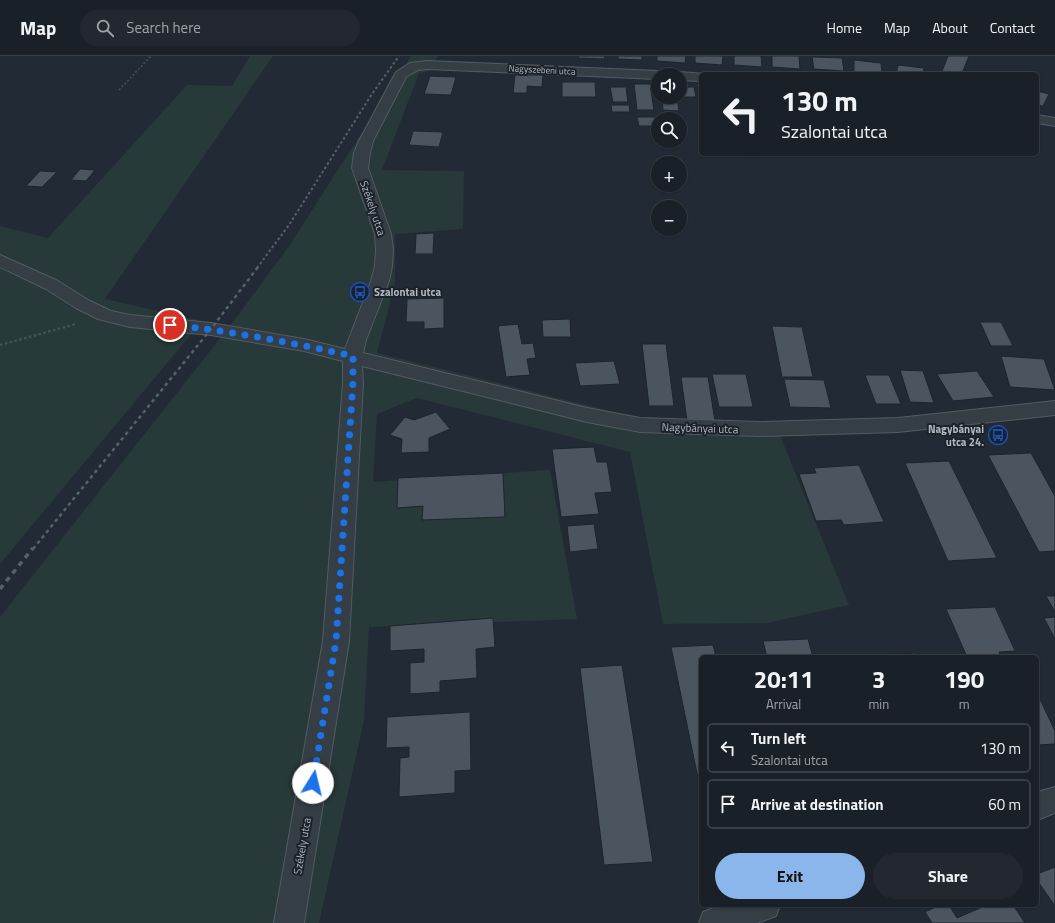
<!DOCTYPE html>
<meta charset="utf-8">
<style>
:root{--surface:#1a2028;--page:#232830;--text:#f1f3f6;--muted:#9fa3a8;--line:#383e45;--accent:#8bb6ec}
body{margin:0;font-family:"Titillium Web",sans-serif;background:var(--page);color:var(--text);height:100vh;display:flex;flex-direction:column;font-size:15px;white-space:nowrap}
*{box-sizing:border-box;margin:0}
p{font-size:13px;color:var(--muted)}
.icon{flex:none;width:22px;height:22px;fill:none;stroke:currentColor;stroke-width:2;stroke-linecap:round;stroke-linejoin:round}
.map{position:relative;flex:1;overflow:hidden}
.details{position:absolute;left:699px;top:599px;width:340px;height:252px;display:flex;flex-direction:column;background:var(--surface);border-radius:6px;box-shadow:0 1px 3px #0004,0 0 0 1px var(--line)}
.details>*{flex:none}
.hud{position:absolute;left:699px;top:16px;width:340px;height:84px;border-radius:6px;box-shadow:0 1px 3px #0004,0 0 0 1px var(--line);background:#1a2028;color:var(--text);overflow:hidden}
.buttons{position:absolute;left:651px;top:12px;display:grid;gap:8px}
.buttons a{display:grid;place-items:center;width:36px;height:36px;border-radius:50%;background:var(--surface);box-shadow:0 1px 3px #0004,0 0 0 1px var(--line);font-size:20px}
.pin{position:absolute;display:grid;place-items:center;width:34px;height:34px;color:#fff;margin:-17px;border:2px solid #fff;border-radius:50%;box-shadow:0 1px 4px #0007}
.me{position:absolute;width:44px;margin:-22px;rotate:9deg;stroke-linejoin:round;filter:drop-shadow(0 0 3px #0008)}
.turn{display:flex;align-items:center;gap:14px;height:84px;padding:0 16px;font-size:18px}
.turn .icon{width:52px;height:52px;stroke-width:2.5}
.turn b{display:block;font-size:28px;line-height:34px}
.eta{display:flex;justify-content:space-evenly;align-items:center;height:68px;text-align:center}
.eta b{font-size:24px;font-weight:700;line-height:28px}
.action{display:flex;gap:8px;margin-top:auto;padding:8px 16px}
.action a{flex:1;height:46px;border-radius:24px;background:var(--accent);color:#111;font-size:16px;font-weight:700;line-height:46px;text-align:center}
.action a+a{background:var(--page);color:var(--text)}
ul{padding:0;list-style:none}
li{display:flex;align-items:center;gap:12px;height:50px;margin:0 8px 6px;padding:0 8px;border:2px solid var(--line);border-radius:6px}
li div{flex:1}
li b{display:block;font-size:15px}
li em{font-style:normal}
header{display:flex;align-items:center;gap:24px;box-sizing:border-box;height:56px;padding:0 20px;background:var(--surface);border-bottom:1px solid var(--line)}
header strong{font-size:19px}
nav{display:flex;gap:22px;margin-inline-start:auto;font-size:14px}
.search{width:280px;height:36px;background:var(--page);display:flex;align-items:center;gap:10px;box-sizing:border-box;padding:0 14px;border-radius:22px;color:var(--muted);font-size:15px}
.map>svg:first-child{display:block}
.green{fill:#273938}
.building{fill:#4a5560;stroke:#1d242c}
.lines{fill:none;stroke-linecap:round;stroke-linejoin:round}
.minor-casing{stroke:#535b63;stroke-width:2}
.path-far1{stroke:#435455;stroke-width:1.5;stroke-dasharray:2 2;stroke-linecap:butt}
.path{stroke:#435455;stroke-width:2.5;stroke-dasharray:2.5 2.5;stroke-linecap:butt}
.minor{fill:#353d45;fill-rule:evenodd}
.rail-far2{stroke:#57616c;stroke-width:2;stroke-dasharray:2.5 2.5;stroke-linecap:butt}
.rail-far1{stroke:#57616c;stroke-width:2.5;stroke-dasharray:3.5 3.5;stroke-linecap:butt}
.rail{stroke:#57616c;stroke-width:3.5;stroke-dasharray:5 5;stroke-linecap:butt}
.route{stroke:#1a73e8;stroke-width:7;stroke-dasharray:0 12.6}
.labels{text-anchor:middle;stroke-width:4;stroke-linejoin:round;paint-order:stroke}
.far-street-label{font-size:9px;fill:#b0b8c2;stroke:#1b222a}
.street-label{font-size:11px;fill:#b0b8c2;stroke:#1b222a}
.poi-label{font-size:11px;font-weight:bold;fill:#b0b8c2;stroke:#1b222a;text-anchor:start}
</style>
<header>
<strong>Map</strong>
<div class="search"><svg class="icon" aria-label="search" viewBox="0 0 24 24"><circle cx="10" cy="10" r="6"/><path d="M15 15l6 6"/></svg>Search here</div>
<nav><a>Home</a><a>Map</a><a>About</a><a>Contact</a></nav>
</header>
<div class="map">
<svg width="1055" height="867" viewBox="0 0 1055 867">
<rect width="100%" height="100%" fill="#222b35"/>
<path class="green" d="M250,0H273L105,243L202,265L0,508V170L48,182L187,29L232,30Z
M411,0H438L428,15L419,17L382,114L464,115L463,173L395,178V227L377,297L638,362L775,367L849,549L767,567L663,568L630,396L417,342L377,358L373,426L550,414L577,563L369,571L364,664L319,867H0V561L233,266L289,190Z"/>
<path class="building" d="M579,0H605L604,3L578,2Z
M618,0H642V4L618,3Z
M657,0H686L685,7L657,5Z
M695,0H723L722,9L695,7Z
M734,0H761L762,11L734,9Z
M772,0H799L800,13L772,11Z
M948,0H969L963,15L971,16L970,18H941Z
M812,1L842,2L844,15L814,13Z
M854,4L881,7L882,18L854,17Z
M898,9L924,12L923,18H896Z
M515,19H543L542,31L527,30V37H513Z
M430,20L456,21L451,39L424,38Z
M562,26H595L596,41H562Z
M634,28H650L654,54H637Z
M610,31H626L628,46H613Z
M680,31H694L696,41H680Z
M1037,35L1049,38L1043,50L1037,49Z
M662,41H677L679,55L663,54Z
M611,49H629L630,56H612Z
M637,61H655L656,70H639Z
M413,75L443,76L439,91L409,89Z
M730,98H753L754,101L730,100Z
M80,113L95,114L86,125L71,124Z
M40,115L57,116L42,131L26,130Z
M434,177L433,198H415L416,178Z
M444,242V272L424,273V266H406L407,243Z
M570,263L571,281H543L542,264Z
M980,266H1001L1013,290H991Z
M518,268L522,288L533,287L536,302L527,303L530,319L506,321L498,270Z
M772,270L802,271L813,321H782Z
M642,288H666L674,350H649Z
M1001,300L1044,303L1055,334L1010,331Z
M614,305L620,328L580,330L575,307Z
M900,314L923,315L934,347L910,346Z
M977,315L994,341L953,345L937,318Z
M712,318H746L753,351H719Z
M865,319H889L901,348H876Z
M681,321H708L715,365H687Z
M784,323L824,324L831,352L790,351Z
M436,356L450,373L429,382V396L401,397L402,383L390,379L405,361L414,364Z
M594,391L597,406H607L612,436L595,437L599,458L561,461L552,393Z
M1031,397L1055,440V495L1039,496L988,399Z
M949,405L997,502L948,505L905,407Z
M859,409L884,466L844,469L841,464L816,465L799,418L816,417L814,412Z
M503,417L505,461L422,464L423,450L397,452L398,422Z
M594,468L598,493L570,496L567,470Z
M1046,540H1055V556Z
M995,551L1015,595L999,596L1001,601H967L946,553Z
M1055,561V583L1044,562Z
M493,562L495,591L476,593L477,622L440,625V636L410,638V607L424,606V593L390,595V570Z
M808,583L813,601H767L763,585Z
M713,589L716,601H701V737L671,591Z
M916,597L917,601L863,600Z
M622,609L653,806L604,809L580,612Z
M1037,641H1039L1055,675V688L1037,689Z
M470,656L471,714L455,715V737L399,741L400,702L409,701V691L386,692L387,661Z
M1055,811V850L1037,824V818Z
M940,849H949L957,862L987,849H1013L1025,867H932L925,856Z"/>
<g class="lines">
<g class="minor-casing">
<path id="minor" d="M427,5L658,15L663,16L665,19H658V23L427,13L418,14L406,21L373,85L370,97L368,112L391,178L393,194L392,210L389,225L366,284L363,297L587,352L640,362L759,366L898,362L1055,345V359L898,376L759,380L640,376L587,366L362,310L363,327L349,585L304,867H274L323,585L343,327V305L304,295L211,279L130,271L98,263L76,252L46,233L0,211V199L58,225L88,244L111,255L130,259L211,267L304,283L345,293L371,225L375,210L376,194L375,178L352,112L354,97L359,85L396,16L410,7Z
M680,16L705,18H701V25L680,24V19H674Z
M1037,59L1055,62V70L1037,67Z
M1055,731V757L1037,764V736Z
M721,849H780L776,860L757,867H699L703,856Z"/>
</g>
<path class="path-far1" d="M119,34L151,0"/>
<path class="path" d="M0,289L76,268"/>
<use href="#minor" class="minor"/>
<path class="rail-far2" d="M257,212L289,169L372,38L399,0"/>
<path class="rail-far1" d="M33,493L211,273L258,211"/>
<path class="rail" d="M0,533L33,492"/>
</g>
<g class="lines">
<path class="route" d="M170,269C232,275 293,287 353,300V326L336,585L313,727"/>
</g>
<defs>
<g id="bus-ring" transform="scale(1)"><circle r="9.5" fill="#1b222a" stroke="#1a4fb4" stroke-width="1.5"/><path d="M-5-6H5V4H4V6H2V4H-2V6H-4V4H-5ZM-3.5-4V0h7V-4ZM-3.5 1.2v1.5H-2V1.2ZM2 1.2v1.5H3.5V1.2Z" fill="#1a4fb4"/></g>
</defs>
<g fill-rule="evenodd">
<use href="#bus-ring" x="360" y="236"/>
<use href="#bus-ring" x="998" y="379"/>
</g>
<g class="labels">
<g class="far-street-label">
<text transform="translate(542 14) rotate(3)" y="3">Nagyszebeni utca</text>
</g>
<g class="street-label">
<text transform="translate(373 152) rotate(71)" y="4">Székely utca</text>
<text transform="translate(700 372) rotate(2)" y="4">Nagybányai utca</text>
<text transform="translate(302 790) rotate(-80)" y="4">Székely utca</text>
</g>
<g class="poi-label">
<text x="374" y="240">Szalontai utca</text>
<text x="984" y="377" text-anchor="end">Nagybányai<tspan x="984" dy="13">utca 24.</tspan></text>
</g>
</g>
</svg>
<div class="buttons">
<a><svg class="icon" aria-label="sound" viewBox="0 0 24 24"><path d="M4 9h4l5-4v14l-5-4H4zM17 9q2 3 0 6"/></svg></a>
<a><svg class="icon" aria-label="search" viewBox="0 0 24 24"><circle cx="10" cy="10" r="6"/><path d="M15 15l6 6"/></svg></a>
<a>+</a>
<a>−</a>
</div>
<div class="pin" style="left:170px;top:269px;background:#d93025"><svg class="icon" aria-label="arrive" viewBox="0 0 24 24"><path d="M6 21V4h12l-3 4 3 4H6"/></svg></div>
<svg class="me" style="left:313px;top:727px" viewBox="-20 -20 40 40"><circle r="19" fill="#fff"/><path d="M0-13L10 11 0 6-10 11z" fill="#1a73e8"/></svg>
<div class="hud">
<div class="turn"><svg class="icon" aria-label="left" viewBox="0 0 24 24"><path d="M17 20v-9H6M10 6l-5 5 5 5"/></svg><div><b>130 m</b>Szalontai utca</div></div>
</div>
<section class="details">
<div class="eta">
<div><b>20:11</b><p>Arrival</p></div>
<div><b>3</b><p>min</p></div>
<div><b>190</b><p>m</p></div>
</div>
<ul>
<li><svg class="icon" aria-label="left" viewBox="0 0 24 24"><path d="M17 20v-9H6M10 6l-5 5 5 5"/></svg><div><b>Turn left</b><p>Szalontai utca</p></div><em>130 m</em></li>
<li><svg class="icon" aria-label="arrive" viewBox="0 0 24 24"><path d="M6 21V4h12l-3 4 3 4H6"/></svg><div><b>Arrive at destination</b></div><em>60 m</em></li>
</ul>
<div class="action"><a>Exit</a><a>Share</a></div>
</section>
</div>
